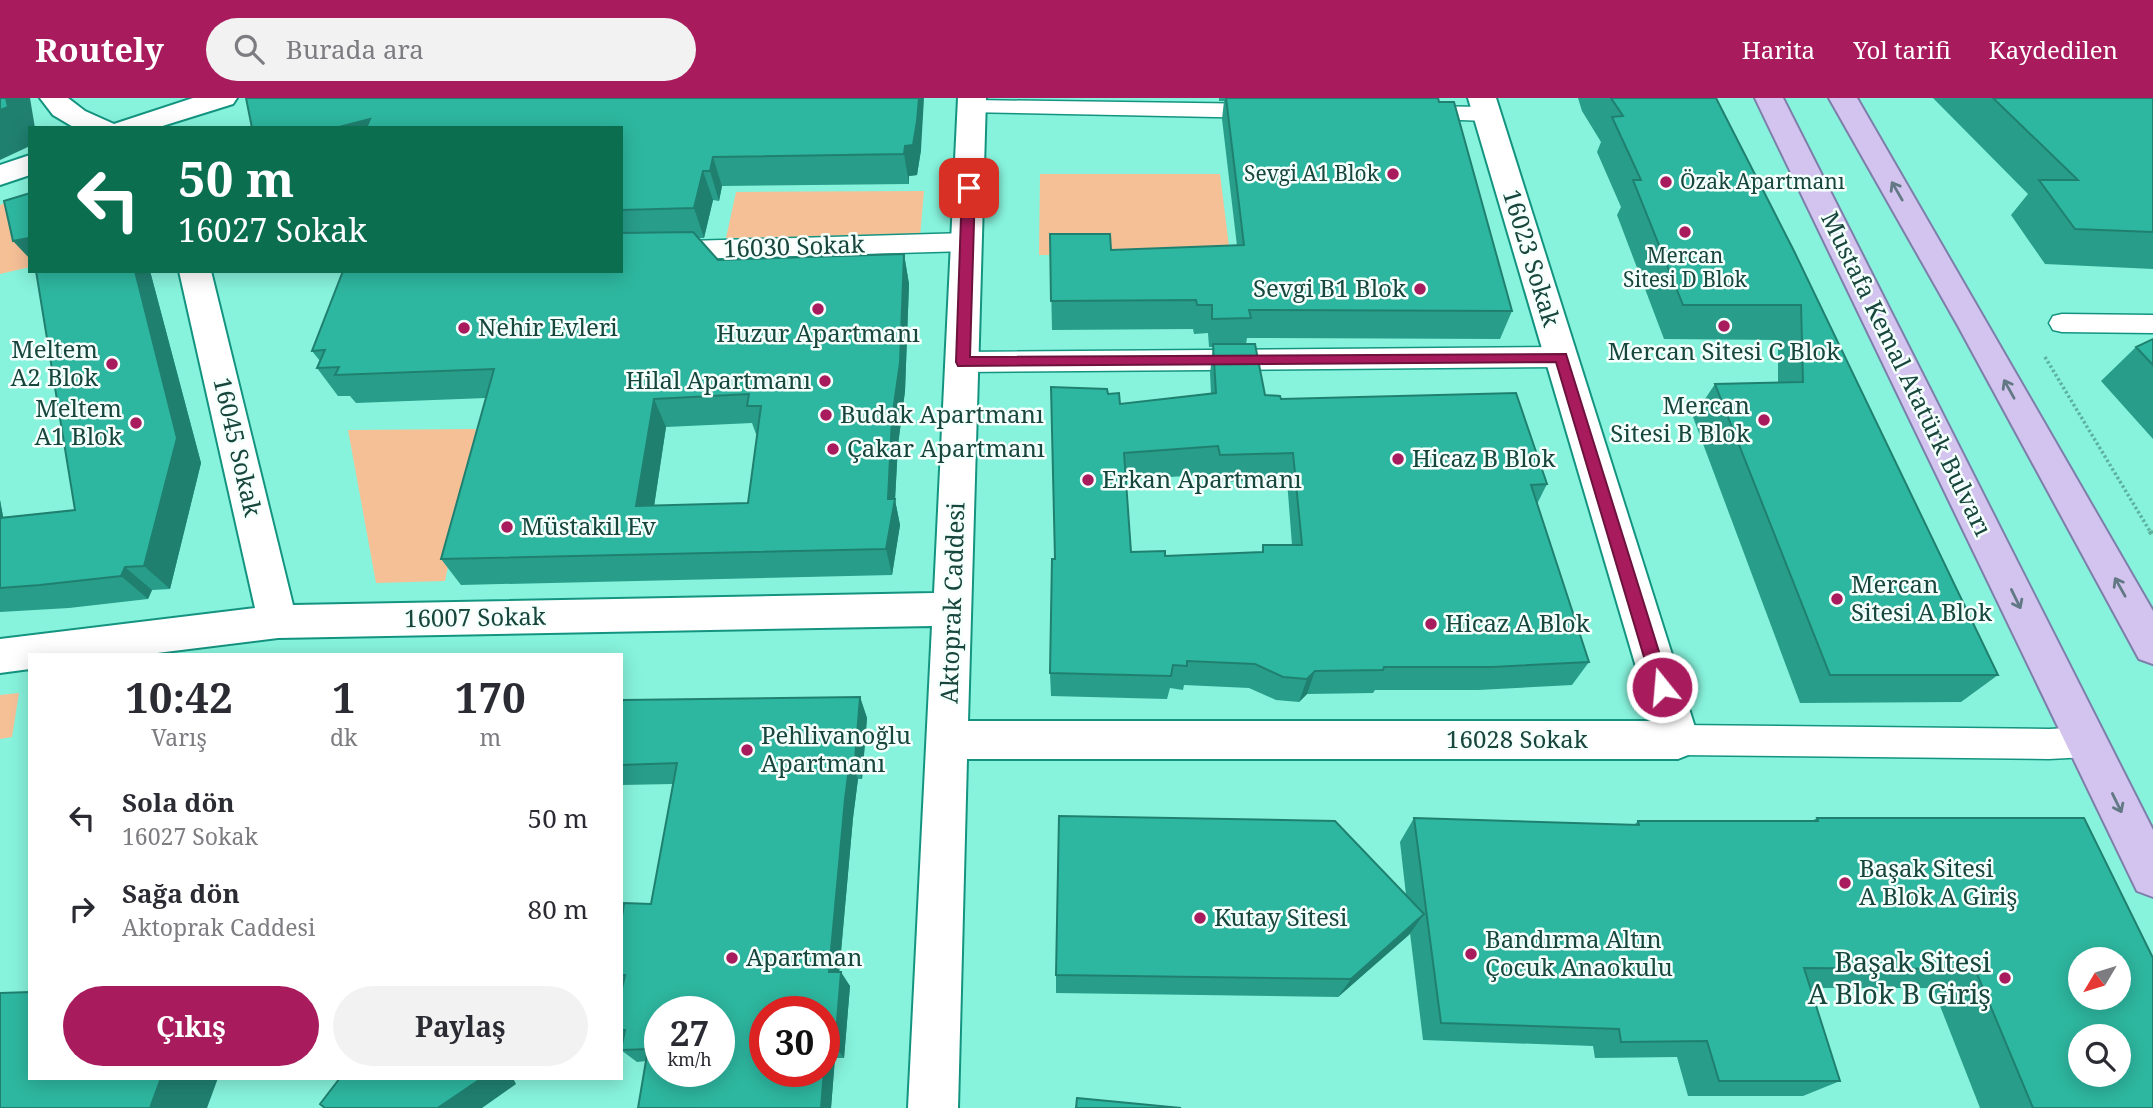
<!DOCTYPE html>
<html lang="tr">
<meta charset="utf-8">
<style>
:root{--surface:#fff;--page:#f2f2f3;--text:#2b2b33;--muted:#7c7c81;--accent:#a81c5e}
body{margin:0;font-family:"Noto Serif",serif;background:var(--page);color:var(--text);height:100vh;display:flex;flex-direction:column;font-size:26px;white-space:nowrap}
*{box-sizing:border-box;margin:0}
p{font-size:23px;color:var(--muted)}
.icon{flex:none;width:38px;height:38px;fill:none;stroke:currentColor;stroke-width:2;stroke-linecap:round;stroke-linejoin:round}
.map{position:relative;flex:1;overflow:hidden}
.drawer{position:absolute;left:28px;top:555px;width:595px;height:427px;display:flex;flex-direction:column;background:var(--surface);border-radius:0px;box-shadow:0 4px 18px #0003}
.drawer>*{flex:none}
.guide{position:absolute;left:28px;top:28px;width:595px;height:147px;border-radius:0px;box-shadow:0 4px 18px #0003;background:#0b6e4f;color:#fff;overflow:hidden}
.needle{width:46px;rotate:232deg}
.controls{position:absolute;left:2068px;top:849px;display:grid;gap:14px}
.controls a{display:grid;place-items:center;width:63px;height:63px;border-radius:50%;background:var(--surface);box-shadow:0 4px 18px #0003;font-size:35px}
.speed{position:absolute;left:644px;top:898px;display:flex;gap:14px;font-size:35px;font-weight:700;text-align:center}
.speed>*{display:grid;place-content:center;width:91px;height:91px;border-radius:50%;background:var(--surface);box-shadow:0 4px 18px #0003;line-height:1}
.speed small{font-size:18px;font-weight:400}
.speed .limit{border:10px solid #d22;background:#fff;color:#111}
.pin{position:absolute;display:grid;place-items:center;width:60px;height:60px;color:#fff;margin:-30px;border-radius:14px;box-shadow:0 4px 10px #0006}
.me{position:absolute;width:77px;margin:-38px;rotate:343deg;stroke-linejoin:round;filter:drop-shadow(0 0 5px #0008)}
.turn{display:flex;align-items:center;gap:24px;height:147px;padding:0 35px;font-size:32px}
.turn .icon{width:91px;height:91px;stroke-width:2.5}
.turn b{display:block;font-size:49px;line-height:60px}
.eta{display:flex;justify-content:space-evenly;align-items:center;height:119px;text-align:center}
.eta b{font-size:42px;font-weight:700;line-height:49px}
.primary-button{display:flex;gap:14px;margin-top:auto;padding:14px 35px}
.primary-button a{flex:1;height:80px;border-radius:42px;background:var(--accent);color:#fff;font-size:28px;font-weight:700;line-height:80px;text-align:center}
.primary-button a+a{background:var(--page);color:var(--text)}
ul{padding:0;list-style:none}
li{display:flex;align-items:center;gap:21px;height:91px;padding:0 35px}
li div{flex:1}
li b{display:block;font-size:26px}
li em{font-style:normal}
header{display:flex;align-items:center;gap:42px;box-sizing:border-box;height:98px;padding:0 35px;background:var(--accent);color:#fff}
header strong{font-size:33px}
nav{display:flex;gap:38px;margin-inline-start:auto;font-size:24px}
.search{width:490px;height:63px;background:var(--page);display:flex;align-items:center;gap:18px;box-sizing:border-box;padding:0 24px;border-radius:38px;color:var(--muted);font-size:26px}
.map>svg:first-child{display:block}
.green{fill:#f6c097}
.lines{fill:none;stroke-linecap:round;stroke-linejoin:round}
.lane-casing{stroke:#149480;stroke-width:3}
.street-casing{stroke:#149480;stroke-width:4}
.primary-casing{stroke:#7d7faa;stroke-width:4}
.path-far1{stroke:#5cb19f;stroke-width:3.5;stroke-dasharray:2.5 2.5;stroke-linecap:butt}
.path{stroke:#5cb19f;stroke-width:5;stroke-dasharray:3.5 3.5;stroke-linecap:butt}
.lane{fill:#fff;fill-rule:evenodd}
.street{fill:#fff;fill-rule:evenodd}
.primary{fill:#d2c4ef;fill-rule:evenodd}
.wall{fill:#289d8a;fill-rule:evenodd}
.shaded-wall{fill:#208070}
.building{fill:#2eb7a0;stroke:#208070;stroke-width:2;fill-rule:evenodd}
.oneway{stroke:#627884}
.route{fill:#a81c5e;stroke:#6d123d;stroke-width:2}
.poi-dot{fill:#a81c5e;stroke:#f5fffc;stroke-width:2.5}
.labels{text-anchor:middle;stroke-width:5;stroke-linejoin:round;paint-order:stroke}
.far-poi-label{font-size:21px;fill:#17463d;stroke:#f5fffc;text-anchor:end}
.street-label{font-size:24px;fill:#17463d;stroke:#f5fffc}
.poi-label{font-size:24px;fill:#17463d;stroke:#f5fffc;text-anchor:start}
.near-poi-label{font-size:28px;fill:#17463d;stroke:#f5fffc;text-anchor:end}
</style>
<header>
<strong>Routely</strong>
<div class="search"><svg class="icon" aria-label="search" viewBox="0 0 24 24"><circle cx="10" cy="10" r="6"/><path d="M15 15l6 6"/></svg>Burada ara</div>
<nav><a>Harita</a><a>Yol tarifi</a><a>Kaydedilen</a></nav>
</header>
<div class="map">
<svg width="2153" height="1010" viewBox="0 0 2153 1010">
<rect width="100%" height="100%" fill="#87f3dc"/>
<path class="green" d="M1040,76H1220L1230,156L1039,157Z
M924,93L920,139L726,140L736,94Z
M21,98L30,169L0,176V107Z
M476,331L445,483L376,485L348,332Z
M19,595L12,639L0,641V597Z"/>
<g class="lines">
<g class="lane-casing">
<path id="lane" d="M972,2L1265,6L1273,8L1277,13L1273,18L1265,20L964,14L961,9L964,4Z
M1415,8L1487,9L1495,11L1499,16L1495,21L1487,23L1407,20L1403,15L1407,10Z
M967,135L976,138L980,144L976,150L967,153L621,163V145Z
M2062,216L2153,217V235L2062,234L2053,232L2049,225L2053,218Z
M1561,249L1571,252L1575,259L1571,266L1561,269L962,274L952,271L948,264L952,257L962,254Z
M1678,627L2049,631L2087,629L2099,633L2104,644L2099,655L2087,659L2049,661L1678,657L1666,653L1661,642L1666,631Z"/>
</g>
<g class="street-casing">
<path id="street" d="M40,0H68L85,13L114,26L193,0H237L233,6L156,30H75L53,17Z
M958,0H986L968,623H1652L1468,0H1496L1699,642L1693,655L1678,661H967L958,1010H908L932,528L278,540L149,556H30V571L0,575V541L255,510L179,173H211L293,507L934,495Z
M30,57V77L0,87V67Z"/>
</g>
<g class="primary-casing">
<path id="primary" d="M1755,0H1783L2153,732V799L2137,793Z
M1829,0H1857L2153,513V566L2139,561L1957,226Z"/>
</g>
<path class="path-far1" d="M2045,259L2151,435"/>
<path class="path" d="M2150,433L2153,438"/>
<use href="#lane" class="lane"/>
<use href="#street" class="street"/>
<use href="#primary" class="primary"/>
</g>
<path class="wall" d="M1219,0H1438L1439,4L1512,213L1500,241L1247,240L1246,246L1265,297L1547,386L1537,406L1589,564L1572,587L1478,592H1375L1373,595L1307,596L1299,604L1276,602L1249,590L1184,587L1183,592L1170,590L1167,601L1051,598L1050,575L1055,461L1108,296L1120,306L1211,296L1210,275L1213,249H1209L1208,235L1194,236L1193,231L1052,232L1050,136L1111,152L1237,148L1222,21L1224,3H1219ZM1214,376L1216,384L1287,382L1292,447H1263L1262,454L1165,458L1131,454L1126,382Z
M1578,0H1716L1998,577L1961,604L1800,605L1693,319L1715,286L1778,285V242L1664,241L1617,117L1621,109L1597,54L1601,44L1582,13Z
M1933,0H2153V171L2045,166L2011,117L2028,96Z
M621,30L921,52L917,77L909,78V86L722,88L719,103L713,102L704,140H699L718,162L904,156L909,186L905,293L898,347L895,402L900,427L892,477L461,487L441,461L486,300L356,305L350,298H338L317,270L320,263L312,253L621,173ZM752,325L756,336H757L748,405L654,408L666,329Z
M36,173H150L201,365L170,491L152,492L148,501L69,510L0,514V402L3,419L75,412Z
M2153,241V341L2101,283L2136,249Z
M860,599L867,620L862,681H858L853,720L839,874L850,888L844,960H835L831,1010H638L646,963L637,964L621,952L623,938L621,937V895L623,885L621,884V826L651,806L673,686L621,687V606Z
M1414,720L1634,727L1638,723H1812L1817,720L2153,1010H1980L1933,890H1810L1840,983L1803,998H1688L1677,959L1595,960L1593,948L1423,942L1410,835L1338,899L1056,895V877L1406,797L1400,744Z"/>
<path class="shaded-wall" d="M6,0H30L35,30H30V48L0,62V12Z
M919,0H924L921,52L917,77L909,78V86L904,56L905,48Z
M370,21L375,30H335Z
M713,59L722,88L719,103L710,73Z
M703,73L713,102L704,140L694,110Z
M29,140H30V161L13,143Z
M904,156L909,186L905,293L898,347L895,402L900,427L892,477L886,451L892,320Z
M135,173H150L201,365L170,491L144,468Z
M654,301L666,329L650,435L636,408Z
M0,402L8,445L0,439Z
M125,469L152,492L148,501L121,478Z
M1315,573L1307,596L1299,604L1307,581Z
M860,599L867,620L862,681L855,662Z
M850,662L858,681L853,720L838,888L829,874L845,701Z
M1424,816L1409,837L1338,899L1351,881Z
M841,874L850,888L844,960L835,948Z
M826,948L835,960L831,1010H821Z
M161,980H218L207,1010H150Z
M482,980H513L516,986L482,1010H441L439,1009Z"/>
<path class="building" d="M0,0H6L8,9L0,12Z
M246,0H919L917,23L913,47L905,48L904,56L713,59L710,73H703L694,110L621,112V30H366L370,21L335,30H252Z
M1226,0H1438L1439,4H1454L1512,213L1249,212L1251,220L1212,221V207H1197L1196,202L1051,203L1050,136H1110L1111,152L1244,147Z
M1611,0H1716L1794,153L1998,577H1830L1715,286L1803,284L1801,207H1683L1633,82H1641L1612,19L1623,18Z
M1993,0H2153V134L2075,131L2039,82H2078Z
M30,95V143L29,140L13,143L4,103Z
M693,134L718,162L904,156L900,265L892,320L888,401H895L886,451L441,461L494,271L335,277L339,269L317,270L325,252L312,253L343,173H621V135ZM749,296L747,308H761L748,405L636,408L654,301Z
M36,173H135L177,340L144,468L125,469L121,478L40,487L0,490V420L75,412Z
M2153,241V267L2136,249Z
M1213,246H1255L1265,297L1280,298L1281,301L1516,295L1547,386L1531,387L1589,564L1492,569H1384L1383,572L1315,573L1307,581L1283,579L1255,566L1187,563V568L1173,567L1171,578L1050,575L1052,461H1055L1051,289L1107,291L1108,296L1119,295L1120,306L1216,295ZM1218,348L1220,357L1293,355L1302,447H1263V454L1165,458V453L1131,454L1124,355Z
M860,599L855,662H850L845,701L829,874H841L835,948H826L824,968V914H765V973H824L821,1010H638L648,951L621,952L625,932H621V895L625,877H621V826L624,805L651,806L677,665L621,667V606L623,602ZM660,914H719V973H660Z
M1059,718L1335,723L1424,816L1351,881L1056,877Z
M1414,720L1639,727L1638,723H1818L1817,720H2084L2153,860V1010H2033L1975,871L1804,870L1840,983H1719L1707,943L1621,944L1619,931L1441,925ZM2081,861H2119V900H2081ZM2081,938H2119V976H2081Z
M30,894V980H161L150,1010H0V895Z
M340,980H482L439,1009L441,1010H325L320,1006Z
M1077,1000L1181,1010H1076Z"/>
<defs><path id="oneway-shaft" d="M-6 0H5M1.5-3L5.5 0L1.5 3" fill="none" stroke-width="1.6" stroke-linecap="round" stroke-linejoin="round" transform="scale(1.75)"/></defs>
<g class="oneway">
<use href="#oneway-shaft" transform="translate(1897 93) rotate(-120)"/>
<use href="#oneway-shaft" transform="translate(2009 291) rotate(-119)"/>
<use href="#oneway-shaft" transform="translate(2120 489) rotate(-119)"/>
<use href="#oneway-shaft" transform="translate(2016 501) rotate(64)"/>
<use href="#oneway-shaft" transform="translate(2117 705) rotate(64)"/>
</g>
<path class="route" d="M969,86L975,90L970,259L1566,256L1670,589L1668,594L1662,596L1656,594L1653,589L1556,264L958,268L956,264L962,90Z"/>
<g class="poi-dot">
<circle cx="1393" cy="76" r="7"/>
<circle cx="1666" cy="84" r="7"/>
<circle cx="1685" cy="134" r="7"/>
<circle cx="1420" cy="191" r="7"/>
<circle cx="818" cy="211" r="7"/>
<circle cx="1724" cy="228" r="7"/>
<circle cx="464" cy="230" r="7"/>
<circle cx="112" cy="266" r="7"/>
<circle cx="825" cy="283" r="7"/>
<circle cx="826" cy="317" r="7"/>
<circle cx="1764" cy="322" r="7"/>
<circle cx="136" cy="325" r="7"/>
<circle cx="833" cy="351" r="7"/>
<circle cx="1398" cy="361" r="7"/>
<circle cx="1088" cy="382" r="7"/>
<circle cx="507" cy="429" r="7"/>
<circle cx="1837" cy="501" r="7"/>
<circle cx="1431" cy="526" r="7"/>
<circle cx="747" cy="652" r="7"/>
<circle cx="1845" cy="785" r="7"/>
<circle cx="1200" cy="820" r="7"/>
<circle cx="1471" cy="856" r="7"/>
<circle cx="732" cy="860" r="7"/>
<circle cx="2005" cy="880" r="7"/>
</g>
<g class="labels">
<g class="far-poi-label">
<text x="1379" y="83">Sevgi A1 Blok</text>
<text x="1680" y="91" text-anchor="start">Özak Apartmanı</text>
<text x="1685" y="165" text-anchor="middle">Mercan<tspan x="1685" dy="24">Sitesi D Blok</tspan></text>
</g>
<g class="street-label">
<text transform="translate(794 149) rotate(-2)" y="8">16030 Sokak</text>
<text transform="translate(1531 160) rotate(73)" y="8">16023 Sokak</text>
<text transform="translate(1906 276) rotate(64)" y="8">Mustafa Kemal Atatürk Bulvarı</text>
<text transform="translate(237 349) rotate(77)" y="8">16045 Sokak</text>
<text transform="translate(953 505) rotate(-88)" y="8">Aktoprak Caddesi</text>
<text transform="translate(475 520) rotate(-1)" y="8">16007 Sokak</text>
<text x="1517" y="650">16028 Sokak</text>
</g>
<g class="poi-label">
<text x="1406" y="199" text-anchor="end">Sevgi B1 Blok</text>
<text x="478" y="238">Nehir Evleri</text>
<text x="818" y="244" text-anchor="middle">Huzur Apartmanı</text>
<text x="98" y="260" text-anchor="end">Meltem<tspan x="98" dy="28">A2 Blok</tspan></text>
<text x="1724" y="262" text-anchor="middle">Mercan Sitesi C Blok</text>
<text x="811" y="291" text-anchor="end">Hilal Apartmanı</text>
<text x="1750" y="316" text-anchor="end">Mercan<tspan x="1750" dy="28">Sitesi B Blok</tspan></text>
<text x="122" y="319" text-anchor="end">Meltem<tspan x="122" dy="28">A1 Blok</tspan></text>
<text x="840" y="325">Budak Apartmanı</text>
<text x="847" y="359">Çakar Apartmanı</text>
<text x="1412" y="369">Hicaz B Blok</text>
<text x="1102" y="390">Erkan Apartmanı</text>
<text x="521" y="437">Müstakil Ev</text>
<text x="1851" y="495">Mercan<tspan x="1851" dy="28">Sitesi A Blok</tspan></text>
<text x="1445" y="534">Hicaz A Blok</text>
<text x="761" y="646">Pehlivanoğlu<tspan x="761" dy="28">Apartmanı</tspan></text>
<text x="1859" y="779">Başak Sitesi<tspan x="1859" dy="28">A Blok A Giriş</tspan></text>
<text x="1214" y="828">Kutay Sitesi</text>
<text x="1485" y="850">Bandırma Altın<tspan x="1485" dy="28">Çocuk Anaokulu</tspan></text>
<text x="746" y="868">Apartman</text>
</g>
<g class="near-poi-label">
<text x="1991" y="874">Başak Sitesi<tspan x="1991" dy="32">A Blok B Giriş</tspan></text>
</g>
</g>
</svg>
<div class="controls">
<a><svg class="needle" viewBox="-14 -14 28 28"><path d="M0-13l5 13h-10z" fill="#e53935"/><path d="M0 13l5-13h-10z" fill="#7c7c81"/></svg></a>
<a><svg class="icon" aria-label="search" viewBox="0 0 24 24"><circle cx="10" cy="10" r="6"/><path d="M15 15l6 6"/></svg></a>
</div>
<div class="speed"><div>27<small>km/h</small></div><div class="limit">30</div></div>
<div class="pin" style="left:969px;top:90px;background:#d93025"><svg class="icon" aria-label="arrive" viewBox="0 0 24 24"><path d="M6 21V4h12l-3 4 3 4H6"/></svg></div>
<svg class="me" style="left:1662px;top:589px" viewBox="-20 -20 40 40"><circle r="17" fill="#a81c5e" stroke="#fff" stroke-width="3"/><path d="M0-11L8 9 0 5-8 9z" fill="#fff"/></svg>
<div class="guide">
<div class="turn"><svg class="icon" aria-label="left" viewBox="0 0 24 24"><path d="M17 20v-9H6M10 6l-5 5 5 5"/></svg><div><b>50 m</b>16027 Sokak</div></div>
</div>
<section class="drawer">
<div class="eta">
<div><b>10:42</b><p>Varış</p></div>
<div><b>1</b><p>dk</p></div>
<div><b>170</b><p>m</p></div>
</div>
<ul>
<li><svg class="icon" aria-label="left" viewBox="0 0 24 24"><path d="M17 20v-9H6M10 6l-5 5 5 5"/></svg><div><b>Sola dön</b><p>16027 Sokak</p></div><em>50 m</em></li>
<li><svg class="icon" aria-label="right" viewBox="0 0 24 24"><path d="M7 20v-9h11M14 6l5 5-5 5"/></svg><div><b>Sağa dön</b><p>Aktoprak Caddesi</p></div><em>80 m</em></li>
</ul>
<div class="primary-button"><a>Çıkış</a><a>Paylaş</a></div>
</section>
</div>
